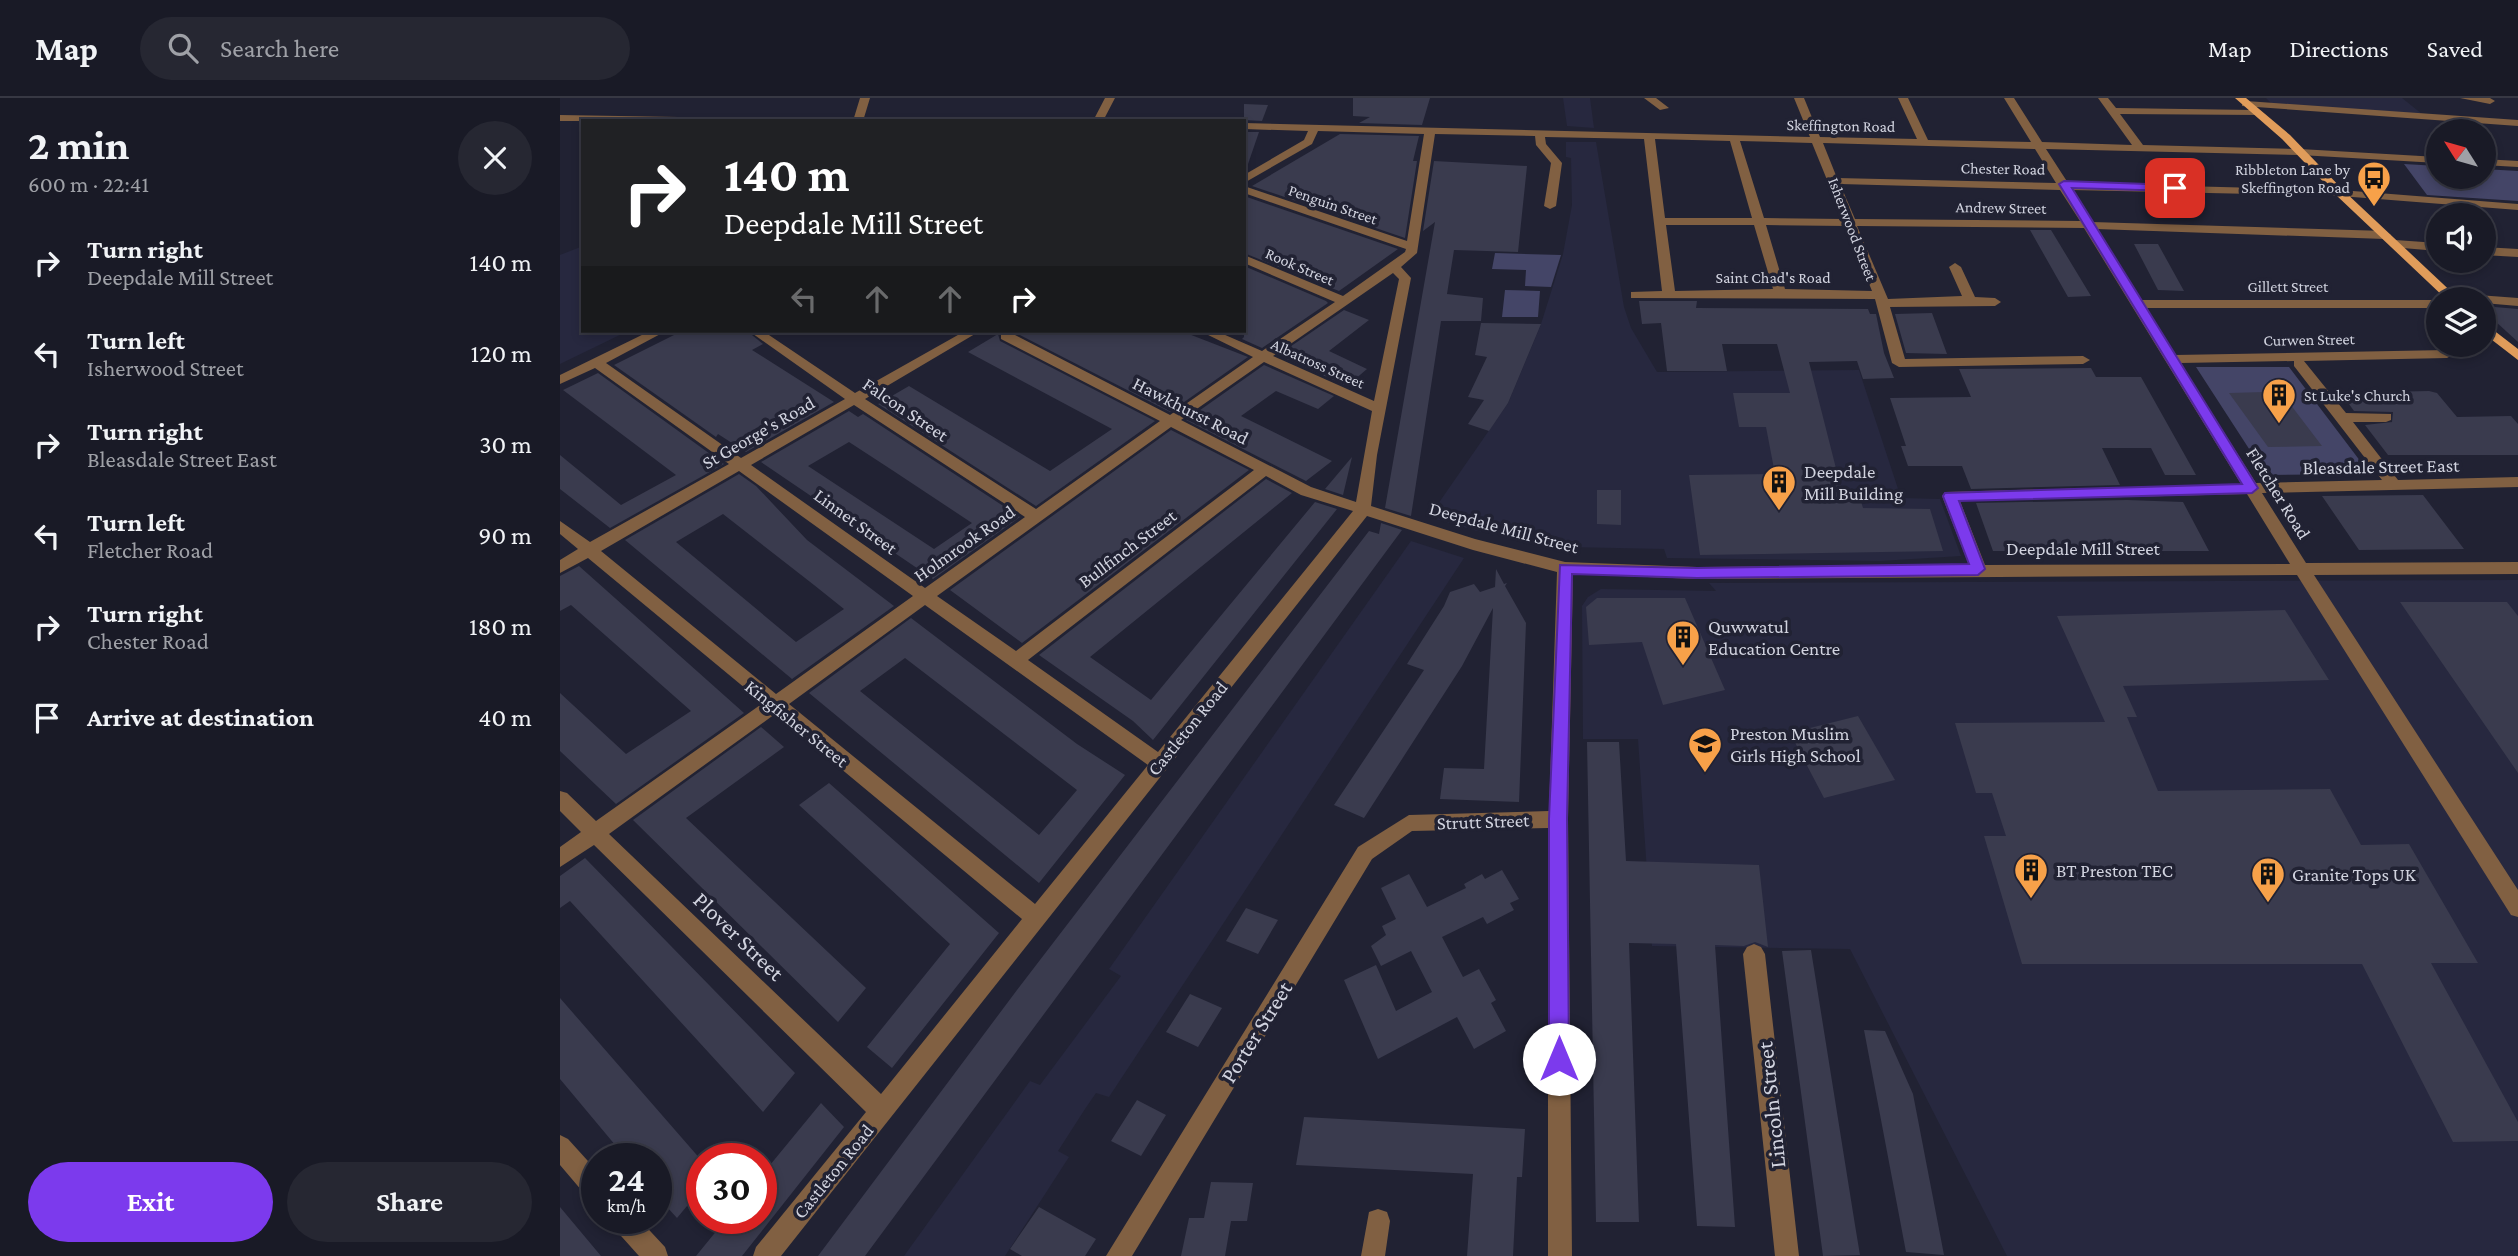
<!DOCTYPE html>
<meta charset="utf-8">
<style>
:root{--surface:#191a26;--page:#262732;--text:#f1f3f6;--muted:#9fa1a7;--line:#373843;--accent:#7c3aed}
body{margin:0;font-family:"Crimson Pro",serif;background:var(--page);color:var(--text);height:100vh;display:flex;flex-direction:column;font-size:26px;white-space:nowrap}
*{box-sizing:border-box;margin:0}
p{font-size:23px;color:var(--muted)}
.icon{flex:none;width:38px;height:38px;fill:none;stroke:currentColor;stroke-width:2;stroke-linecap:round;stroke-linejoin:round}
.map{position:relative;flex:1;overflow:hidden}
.drawer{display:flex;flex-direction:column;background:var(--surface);width:560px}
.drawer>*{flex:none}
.banner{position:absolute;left:21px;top:21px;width:665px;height:214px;border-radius:0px;box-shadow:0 4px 10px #0003,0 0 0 2px var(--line);background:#202124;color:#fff;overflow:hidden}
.needle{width:46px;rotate:307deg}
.controls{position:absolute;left:1866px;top:21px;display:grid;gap:14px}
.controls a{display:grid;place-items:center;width:70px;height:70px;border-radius:50%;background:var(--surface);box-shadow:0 4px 10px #0003,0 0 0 2px var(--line);font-size:35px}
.speed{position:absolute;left:21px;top:1045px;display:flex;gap:14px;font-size:35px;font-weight:700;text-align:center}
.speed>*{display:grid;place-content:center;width:91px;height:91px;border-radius:50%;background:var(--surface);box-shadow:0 4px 10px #0003,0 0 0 2px var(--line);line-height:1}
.speed small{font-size:18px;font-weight:400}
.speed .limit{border:10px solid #d22;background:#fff;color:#111}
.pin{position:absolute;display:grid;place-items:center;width:60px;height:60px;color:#fff;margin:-30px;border-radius:14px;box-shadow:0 4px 10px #0006}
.me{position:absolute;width:77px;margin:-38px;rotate:0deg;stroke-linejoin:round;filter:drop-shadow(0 0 5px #0008)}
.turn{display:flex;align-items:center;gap:24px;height:147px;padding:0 28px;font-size:32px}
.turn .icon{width:91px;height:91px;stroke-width:2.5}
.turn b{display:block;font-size:49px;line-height:60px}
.lanes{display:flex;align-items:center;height:66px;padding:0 28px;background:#0003;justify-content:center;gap:35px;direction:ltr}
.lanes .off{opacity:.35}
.round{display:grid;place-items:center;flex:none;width:74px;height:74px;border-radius:37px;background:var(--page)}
.head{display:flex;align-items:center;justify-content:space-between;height:119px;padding:0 28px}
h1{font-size:42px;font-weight:700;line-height:52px}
.cta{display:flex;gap:14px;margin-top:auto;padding:14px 28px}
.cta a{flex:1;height:80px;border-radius:42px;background:var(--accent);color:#fff;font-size:28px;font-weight:700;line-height:80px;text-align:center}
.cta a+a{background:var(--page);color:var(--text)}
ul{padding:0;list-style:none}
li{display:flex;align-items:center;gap:21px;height:91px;padding:0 28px}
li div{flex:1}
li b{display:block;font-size:26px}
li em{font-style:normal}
header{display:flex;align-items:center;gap:42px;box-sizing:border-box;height:98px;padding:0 35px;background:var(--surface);border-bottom:2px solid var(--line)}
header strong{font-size:33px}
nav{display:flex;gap:38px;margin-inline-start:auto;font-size:24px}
.search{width:490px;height:63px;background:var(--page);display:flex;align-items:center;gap:18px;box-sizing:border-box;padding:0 24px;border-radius:38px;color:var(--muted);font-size:26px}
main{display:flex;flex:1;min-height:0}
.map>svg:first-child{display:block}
.built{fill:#27283f}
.green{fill:#444567}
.building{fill:#3a3b4e;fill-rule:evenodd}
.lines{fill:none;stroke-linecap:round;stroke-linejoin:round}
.minor{fill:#816042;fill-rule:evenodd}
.major{fill:#e09c5a;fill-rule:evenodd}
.route{fill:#7c3aed;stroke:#51269a;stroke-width:2}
.labels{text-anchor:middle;stroke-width:7;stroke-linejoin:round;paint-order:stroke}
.far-street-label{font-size:16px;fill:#d1d3df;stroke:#212233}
.far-poi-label{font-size:16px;fill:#d1d3df;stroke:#212233;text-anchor:end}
.street-label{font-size:19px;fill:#d1d3df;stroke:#212233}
.poi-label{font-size:19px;fill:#d1d3df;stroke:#212233;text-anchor:start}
.near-street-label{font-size:23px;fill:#d1d3df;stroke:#212233}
</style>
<header>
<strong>Map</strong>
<div class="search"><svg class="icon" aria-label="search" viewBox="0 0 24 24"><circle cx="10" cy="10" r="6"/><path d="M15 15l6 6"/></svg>Search here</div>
<nav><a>Map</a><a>Directions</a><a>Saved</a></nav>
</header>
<main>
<section class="drawer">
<div class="head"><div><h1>2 min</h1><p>600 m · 22:41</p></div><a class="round"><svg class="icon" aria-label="close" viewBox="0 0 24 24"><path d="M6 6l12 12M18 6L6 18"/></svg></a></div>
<ul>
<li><svg class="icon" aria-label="right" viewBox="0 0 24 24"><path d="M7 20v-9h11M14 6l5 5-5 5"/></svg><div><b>Turn right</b><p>Deepdale Mill Street</p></div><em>140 m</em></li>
<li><svg class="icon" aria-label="left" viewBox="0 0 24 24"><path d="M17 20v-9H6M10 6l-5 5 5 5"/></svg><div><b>Turn left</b><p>Isherwood Street</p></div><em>120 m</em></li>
<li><svg class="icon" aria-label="right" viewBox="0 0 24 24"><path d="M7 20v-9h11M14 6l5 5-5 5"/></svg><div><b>Turn right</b><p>Bleasdale Street East</p></div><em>30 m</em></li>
<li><svg class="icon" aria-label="left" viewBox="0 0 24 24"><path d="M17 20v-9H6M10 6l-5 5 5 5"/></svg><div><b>Turn left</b><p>Fletcher Road</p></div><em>90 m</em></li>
<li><svg class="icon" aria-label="right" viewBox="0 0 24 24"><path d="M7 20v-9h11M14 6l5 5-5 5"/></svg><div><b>Turn right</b><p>Chester Road</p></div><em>180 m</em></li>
<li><svg class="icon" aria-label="arrive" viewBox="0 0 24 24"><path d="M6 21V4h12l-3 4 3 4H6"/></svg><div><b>Arrive at destination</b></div><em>40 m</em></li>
</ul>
<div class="cta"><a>Exit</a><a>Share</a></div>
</section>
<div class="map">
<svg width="1958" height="1158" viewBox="0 0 1958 1158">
<rect width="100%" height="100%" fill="#212233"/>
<path class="built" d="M1003,0H1030L1034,30L1007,28Z
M1706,0H1842L1862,16L1712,6Z
M1006,44H1036L1064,209L1071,230L1097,274L1299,272L1341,400L1380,401L1401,458L1320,463L1107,460L1104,451L1008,449L989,446L929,422L921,434L869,419L948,305L981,226L1003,156L1012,107L1011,60L1006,59Z
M23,148V233H68L0,266V157Z
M851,443L904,460L549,999L536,995L525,1011L498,1053L509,1059L445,1158H344L470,983L480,987L561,878L549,871Z
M1958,482V1158H1447L1290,851L1092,848L1078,641H1023L1022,508L1028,499L1041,491L1156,493L1149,485Z"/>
<path class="green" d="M1844,66L1878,68V79H1923V71L1958,73V103L1867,97Z
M935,155L1001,157L991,189L965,188L966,172L932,171Z
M945,192L980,193L978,219H942Z
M1636,269H1729L1810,376L1706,377Z"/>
<path class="building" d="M793,0H870L862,27L799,25L810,19L793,18Z
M684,6L708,7L702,23L684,22Z
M684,34H699L688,66L684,65Z
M780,36L859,38L853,63H857L845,140L692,88Z
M874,63L967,68L958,154L894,152L887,196L923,200L921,223H881L851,418L825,410L875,124L863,133Z
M684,98L838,151L779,193L684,155Z
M1470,132H1491L1531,198L1508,199Z
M1574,146H1598L1624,193L1598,192Z
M684,168L766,203L768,205L702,250L682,241L684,239Z
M1079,203H1137L1136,210L1308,211L1310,216H1316L1324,255L1334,280L1303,281L1297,263L1249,264L1282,394H1298L1303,410L1370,411L1383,453L1140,457L1129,377L1215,376L1206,329H1179L1173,295H1230L1217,246H1162L1167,273H1107L1101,225L1082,226Z
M1923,208L1958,211V244L1923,212Z
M784,212L809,222L769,253L807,271L787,288L718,257Z
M1372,215L1387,256L1346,255L1335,216Z
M921,225L981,226L948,305L929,333L908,326L924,302L908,299L927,259L915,257Z
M122,233H187L203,246L192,252L274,304L186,354L158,336L156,339L54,267Z
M452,233H621L688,259L610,314Z
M438,236L440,243L595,323L476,408L318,306L349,288L490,373L552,331L408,254Z
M704,267L774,298L758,311L716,293L681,318L772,363L746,383L626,322Z
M1531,270L1536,279H1581L1636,377H1605L1591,350H1542L1560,387L1411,391L1402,368H1348L1341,348H1346L1330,300L1411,299L1399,271Z
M38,275L164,366L50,430L0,391V357L61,407L116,377L3,292Z
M1869,293L1877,295L1897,319L1951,318L1958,326V357H1828L1805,327L1832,324L1833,314L1794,313L1781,295Z
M1705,294L1708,297L1720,296L1730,306L1762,348L1708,349L1669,295Z
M289,313L298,319L303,316L460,419L373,481L201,364ZM289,344L332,372L412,425L374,451L248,368Z
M611,332L689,372L462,545L390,492Z
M792,359L783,397L765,391Z
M179,376L196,388L247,442L334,508L232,581L65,442ZM163,416L254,487L284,511L236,544L116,444Z
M706,381L732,395L530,559L591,602L755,404L777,411L593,642L573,623L479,557Z
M1037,392H1061V427L1037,426Z
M1863,397L1904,451L1799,452L1762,398Z
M1567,402L1623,404L1649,453H1433L1416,405Z
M821,425L842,432L305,1158H258L457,892L809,433L819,436Z
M19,468L184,615L56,706L0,653V595L66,656L131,613L11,507L0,513V478Z
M936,471L944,486L947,485L945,488L966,525L959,704L880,701L884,670L924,671L933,510L902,568L804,720L774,707L864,572L847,566L884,508L890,494L914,486L920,494L935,489Z
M1037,500H1125L1165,592L1103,607L1082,544L1029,547L1026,509Z
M1840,504H1947L1958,518V675Z
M1725,512L1769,582L1563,588L1577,619H1567L1598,693L1770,691L1801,747L1849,746L1918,865H1871L1958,1024V1043L1893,1044L1802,866H1462L1424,738H1446L1432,695H1416L1395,625L1545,624L1497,518Z
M351,520L517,646L565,677L479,785L249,595ZM345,560L517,692L479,737L300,593Z
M1298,618L1335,682L1264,700L1230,635Z
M201,629L224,649L126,720L306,890L278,924L73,722Z
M1027,644H1059L1066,763L1199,767L1208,849L1195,844L1184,848L1155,847L1175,1129L1137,1128L1116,846L1069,845L1079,1124H1036Z
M269,685L439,835L332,970L307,949L390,846L239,707Z
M25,760L235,975L203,1014L10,803L0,810V778Z
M942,772L959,801L950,805L954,812L927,826L923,819L882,839L903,879L919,871L936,902L931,905L946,933L914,951L897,919L818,961L784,882L816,867L836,913L872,894L851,853L821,868L811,848L826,837L822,828L836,821L821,790L849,776L867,809L906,790L904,786L922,776L925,781Z
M686,810L718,822L698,856L666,843Z
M1251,852L1295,1127L1300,1157L1263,1158L1222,853Z
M630,896L662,910L638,949L606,934Z
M0,900L142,1063V1090L117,1120L96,1097V1060H66L0,981Z
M1304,932L1325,933L1353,996L1384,1157L1346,1154Z
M577,1002L606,1017L581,1058L551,1043Z
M261,1005L284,1029L182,1158H136L167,1120H201V1078Z
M744,1019L965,1031L962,1079H957L953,1158H907L913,1076L736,1067Z
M651,1084L693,1085L687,1123H671L665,1158H621L629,1120H644Z
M0,1109L41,1158H0Z
M479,1109L536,1141L525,1158H462L450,1151Z"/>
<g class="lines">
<path class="minor" d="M300,0H310L303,23H293Z
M545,0H555L543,23H533Z
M1084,0H1096L1109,10L1100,12Z
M1234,0H1244L1260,39L1357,41L1338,0H1348L1368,42L1471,44L1444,0H1454L1482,44L1572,47L1538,0H1548L1556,10L1694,12L1699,15L1698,17L1560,16L1583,47L1740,51L1878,59V65L1740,57L1486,51L1508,85L1780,92L1958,106V112L1780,98L1512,92L1532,124L1825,133L1831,137L1825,141L1536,131L1581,202H1878V210H1586L1615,257L1887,252L1894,256L1887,260L1744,263L1786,315L1831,316V322L1826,324H1793L1838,382L1958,379V389L1702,395L1746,465L1958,464V476L1754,477L1958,792V819L1951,817L1737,477L1137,481L1013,476L1008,721L1012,1158H988V730L852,733L812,761L572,1158H546L798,749L849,717L989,713L997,474L913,452L807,418L221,1158H193L196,1149L306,1014L34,747L0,769V749L21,734L0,713V693L7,695L36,723L203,605L28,460L0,475V462L18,451L0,436V423L30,444L169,366L35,270L0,286V277L90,233H106L46,265L181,360L285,301L189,233H203L295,295L405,233H420L305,301L476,411L600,323L441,241V235H451L610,317L693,259L640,233H656L702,253L775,204L684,165V157L783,198L845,154L846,151L684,95V88L847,143L864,36L758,33L752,46L684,85V77L744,42L748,33L684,31V25L1250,39ZM875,36L975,38L976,47L991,65L984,108L990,111L996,108L1002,65L986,46L985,39L1084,41L1102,193L1071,194V200L1315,201L1332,265L1339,269L1523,266L1530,262L1523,258L1345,261L1330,209L1435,208L1441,204L1435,200L1415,199L1401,169L1395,165L1389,169L1402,198L1328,201L1297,128L1524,130L1681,386L1385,394L1382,398L1409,467L1137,469L1005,464L915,441L811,408L817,357L851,180L841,169L857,155ZM1095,41L1170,43L1192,120H1105ZM1180,43L1252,45L1283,121L1204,120ZM1263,45L1475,51L1496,85L1277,80ZM1280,86L1500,92L1520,123L1295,121ZM1106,127H1194L1213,191L1115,193ZM1206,127L1286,128L1312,193L1225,191ZM833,175L839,181L814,303L713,258ZM1734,263V268L1822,382L1696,385L1620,265ZM704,264L812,313L796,404L751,389L621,322ZM294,307L465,419L365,490L191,367ZM611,329L694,372L456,553L377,498ZM179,373L353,498L216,596L41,453ZM706,378L741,397L793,413L598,654L468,562ZM1687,396L1730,466L1425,467L1400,403ZM365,507L588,667L475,806L229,606ZM215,616L462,821L321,996L49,736Z
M1900,0H1930L1935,3L1930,6Z
M1686,3L1958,22V28L1682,8V4Z
M0,17L177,20L182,23H0Z
M1923,61L1958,63V69L1923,67Z
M1835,142L1878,145V153L1831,149V143Z
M1923,149L1958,151V159L1923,157Z
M1891,195L1958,200V208L1923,205V201H1886L1887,196Z
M1194,846L1201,849L1205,856L1239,1158H1215L1183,856L1187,849Z
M0,1037L8,1041L37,1073V1103L28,1100L0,1067Z
M818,1111L827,1114L830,1123L825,1158H801L809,1114Z
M50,1120H78L105,1149L108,1158H79L53,1129Z"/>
<path class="major" d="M1675,0H1686L1730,37L1784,93L1899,201H1886L1776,97L1722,41Z
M1923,224L1958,251V262L1923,235Z"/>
</g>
<path class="route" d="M1504,83L1615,87L1620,90L1615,93L1512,90L1698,390L1692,395L1399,403L1425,471L1418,477L1137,480L1012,476L1007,721L1009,961L1006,968L999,971L992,968L989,961V721L1000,467L1137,470L1409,466L1383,398L1385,395L1682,386L1499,86Z"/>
<defs>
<g id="bus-pin" transform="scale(1.75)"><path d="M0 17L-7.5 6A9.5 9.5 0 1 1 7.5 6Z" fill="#f7a149" stroke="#212233"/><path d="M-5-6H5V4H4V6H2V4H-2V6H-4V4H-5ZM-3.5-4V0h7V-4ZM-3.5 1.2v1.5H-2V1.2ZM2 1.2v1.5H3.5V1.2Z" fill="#111"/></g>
<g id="building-pin" transform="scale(1.75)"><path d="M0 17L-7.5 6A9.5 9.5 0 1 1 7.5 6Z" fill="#f7a149" stroke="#212233"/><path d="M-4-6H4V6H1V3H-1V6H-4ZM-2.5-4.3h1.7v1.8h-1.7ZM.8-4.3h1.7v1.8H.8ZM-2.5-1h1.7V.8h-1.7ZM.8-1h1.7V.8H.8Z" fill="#111"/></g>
<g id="school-pin" transform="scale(1.75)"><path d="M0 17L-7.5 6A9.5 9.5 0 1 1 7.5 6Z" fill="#f7a149" stroke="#212233"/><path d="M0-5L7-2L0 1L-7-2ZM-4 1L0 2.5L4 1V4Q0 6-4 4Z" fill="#111"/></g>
</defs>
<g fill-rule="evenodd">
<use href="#bus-pin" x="1814" y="80"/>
<use href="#building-pin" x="1719" y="297"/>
<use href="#building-pin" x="1219" y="384"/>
<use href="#building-pin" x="1123" y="539"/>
<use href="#school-pin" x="1145" y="646"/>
<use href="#building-pin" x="1471" y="772"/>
<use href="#building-pin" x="1708" y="776"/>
</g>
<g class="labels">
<g class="far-street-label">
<text transform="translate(1281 27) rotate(1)" y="6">Skeffington Road</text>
<text transform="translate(1443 70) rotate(1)" y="6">Chester Road</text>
<text transform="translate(773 106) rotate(19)" y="6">Penguin Street</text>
<text transform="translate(1441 109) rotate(1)" y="6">Andrew Street</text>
<text transform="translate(1293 131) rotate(69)" y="6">Isherwood Street</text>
<text transform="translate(740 168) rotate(23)" y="6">Rook Street</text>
<text x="1213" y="185">Saint Chad's Road</text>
<text x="1728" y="194">Gillett Street</text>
<text transform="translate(1749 241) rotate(-1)" y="6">Curwen Street</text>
<text transform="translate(758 265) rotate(24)" y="6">Albatross Street</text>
</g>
<g class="far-poi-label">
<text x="1790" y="77">Ribbleton Lane by<tspan x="1790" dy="18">Skeffington Road</tspan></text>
<text x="1744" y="303" text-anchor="start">St Luke's Church</text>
</g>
<g class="street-label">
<text transform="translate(346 311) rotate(34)" y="7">Falcon Street</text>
<text transform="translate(631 312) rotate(27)" y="7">Hawkhurst Road</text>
<text transform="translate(198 334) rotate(-30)" y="7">St George's Road</text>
<text transform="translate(1821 368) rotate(-1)" y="7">Bleasdale Street East</text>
<text transform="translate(1719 395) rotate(58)" y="7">Fletcher Road</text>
<text transform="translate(296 423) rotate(36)" y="7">Linnet Street</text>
<text transform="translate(944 429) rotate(15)" y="7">Deepdale Mill Street</text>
<text transform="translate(404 445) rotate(-35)" y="7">Holmrook Road</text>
<text transform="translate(567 450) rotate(-37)" y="7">Bullfinch Street</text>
<text x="1523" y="457">Deepdale Mill Street</text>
<text transform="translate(237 625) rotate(39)" y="7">Kingfisher Street</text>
<text transform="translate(627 630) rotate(-51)" y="7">Castleton Road</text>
<text transform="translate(923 723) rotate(-2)" y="7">Strutt Street</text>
<text transform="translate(273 1073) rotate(-51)" y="7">Castleton Road</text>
</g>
<g class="poi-label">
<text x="1244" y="380">Deepdale<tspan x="1244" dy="22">Mill Building</tspan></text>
<text x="1148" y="535">Quwwatul<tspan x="1148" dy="22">Education Centre</tspan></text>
<text x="1170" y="642">Preston Muslim<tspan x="1170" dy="22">Girls High School</tspan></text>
<text x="1496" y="779">BT Preston TEC</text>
<text x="1732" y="783">Granite Tops UK</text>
</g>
<g class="near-street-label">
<text transform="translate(179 838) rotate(44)" y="8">Plover Street</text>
<text transform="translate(696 934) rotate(-58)" y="8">Porter Street</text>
<text transform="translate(1211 1007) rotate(-96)" y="8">Lincoln Street</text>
</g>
</g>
</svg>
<div class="controls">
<a><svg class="needle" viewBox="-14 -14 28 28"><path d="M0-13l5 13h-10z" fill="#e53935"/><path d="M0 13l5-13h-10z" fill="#9fa1a7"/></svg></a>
<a><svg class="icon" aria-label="sound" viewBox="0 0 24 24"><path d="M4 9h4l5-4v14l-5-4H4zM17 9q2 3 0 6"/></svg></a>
<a><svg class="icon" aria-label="layers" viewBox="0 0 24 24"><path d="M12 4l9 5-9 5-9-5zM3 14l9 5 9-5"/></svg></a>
</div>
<div class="speed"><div>24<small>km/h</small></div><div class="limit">30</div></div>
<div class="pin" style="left:1615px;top:90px;background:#d93025"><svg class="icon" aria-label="arrive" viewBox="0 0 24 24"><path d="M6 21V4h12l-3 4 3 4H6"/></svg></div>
<svg class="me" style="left:999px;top:961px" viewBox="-20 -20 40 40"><circle r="19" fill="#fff"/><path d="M0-13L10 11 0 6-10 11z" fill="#7c3aed"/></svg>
<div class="banner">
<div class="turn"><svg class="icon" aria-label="right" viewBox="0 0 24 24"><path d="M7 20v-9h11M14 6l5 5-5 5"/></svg><div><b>140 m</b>Deepdale Mill Street</div></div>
<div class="lanes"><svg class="icon off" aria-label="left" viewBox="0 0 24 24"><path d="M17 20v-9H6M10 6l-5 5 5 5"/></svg><svg class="icon off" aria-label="ahead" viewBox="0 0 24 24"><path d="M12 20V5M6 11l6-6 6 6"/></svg><svg class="icon off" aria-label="ahead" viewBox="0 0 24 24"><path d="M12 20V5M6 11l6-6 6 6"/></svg><svg class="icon" aria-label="right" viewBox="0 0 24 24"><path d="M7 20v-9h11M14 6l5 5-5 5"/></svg></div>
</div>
</div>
</main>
